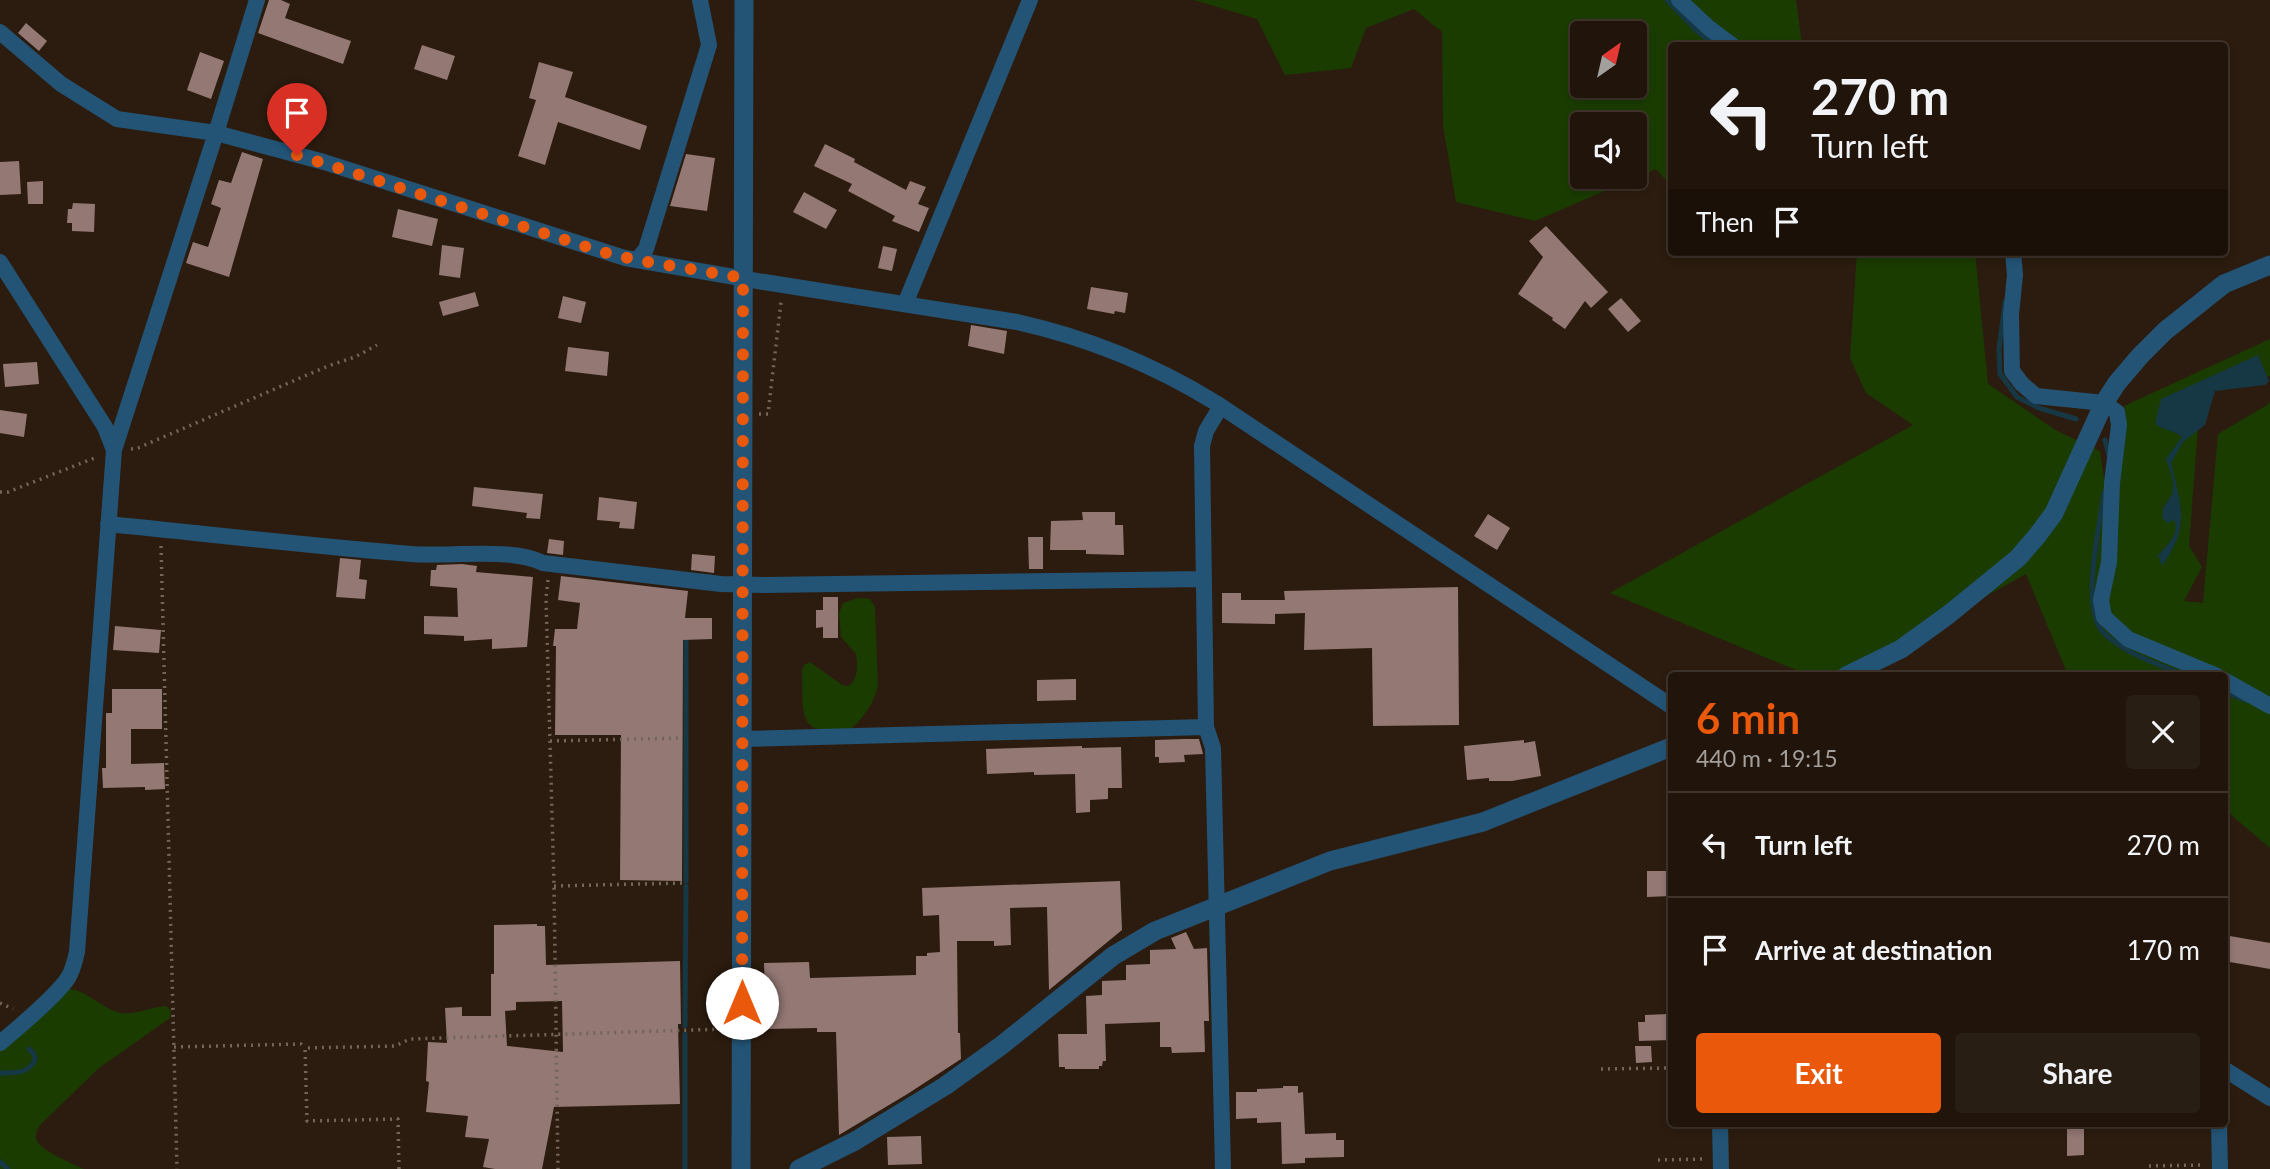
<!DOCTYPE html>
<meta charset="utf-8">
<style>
:root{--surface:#21150b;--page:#291e14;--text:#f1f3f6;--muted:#a29f9d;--line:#3e342c;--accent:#ea580c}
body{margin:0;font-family:Lato,sans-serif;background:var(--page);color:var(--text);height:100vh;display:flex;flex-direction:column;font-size:26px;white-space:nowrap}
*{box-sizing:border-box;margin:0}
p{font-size:23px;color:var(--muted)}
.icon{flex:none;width:38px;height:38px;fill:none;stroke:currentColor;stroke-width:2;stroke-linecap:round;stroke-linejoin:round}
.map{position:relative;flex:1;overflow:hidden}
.side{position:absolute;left:1668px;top:672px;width:560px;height:455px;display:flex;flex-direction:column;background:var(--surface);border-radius:7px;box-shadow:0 4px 10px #0003,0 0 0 2px var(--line)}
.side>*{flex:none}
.top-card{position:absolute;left:1668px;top:42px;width:560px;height:214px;border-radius:7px;box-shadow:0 4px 10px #0003,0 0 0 2px var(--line);background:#21150b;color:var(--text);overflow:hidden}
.needle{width:46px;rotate:34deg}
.buttons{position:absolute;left:1570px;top:21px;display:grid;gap:14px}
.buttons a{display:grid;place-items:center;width:77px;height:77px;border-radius:7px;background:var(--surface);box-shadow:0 4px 10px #0003,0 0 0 2px var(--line);font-size:35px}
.pin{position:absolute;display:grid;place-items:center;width:60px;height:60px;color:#fff;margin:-72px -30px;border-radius:50% 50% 50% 0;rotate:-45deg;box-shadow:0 0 7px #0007}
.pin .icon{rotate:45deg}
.me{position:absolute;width:77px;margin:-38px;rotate:0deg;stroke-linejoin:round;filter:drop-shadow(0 0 5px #0008)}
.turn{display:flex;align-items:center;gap:24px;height:147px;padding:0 28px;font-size:32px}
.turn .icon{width:91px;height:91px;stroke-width:2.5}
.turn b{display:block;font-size:49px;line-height:60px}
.then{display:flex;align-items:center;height:66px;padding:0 28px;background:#0003;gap:14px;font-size:26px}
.round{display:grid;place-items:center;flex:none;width:74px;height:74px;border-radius:7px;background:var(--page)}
.overview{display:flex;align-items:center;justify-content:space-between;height:119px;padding:0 28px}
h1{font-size:42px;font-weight:700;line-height:52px;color:var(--accent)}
.action{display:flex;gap:14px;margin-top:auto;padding:14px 28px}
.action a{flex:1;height:80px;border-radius:7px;background:var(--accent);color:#fff;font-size:28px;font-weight:700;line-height:80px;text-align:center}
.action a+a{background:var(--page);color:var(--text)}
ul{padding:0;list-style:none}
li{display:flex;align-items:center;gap:21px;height:105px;padding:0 28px;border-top:2px solid var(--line)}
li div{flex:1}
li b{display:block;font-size:26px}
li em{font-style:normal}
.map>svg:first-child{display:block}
.green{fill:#1a3c00;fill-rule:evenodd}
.water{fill:#163744}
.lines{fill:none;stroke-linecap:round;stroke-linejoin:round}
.stream{stroke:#163744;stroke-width:5}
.building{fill:#937874;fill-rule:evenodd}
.path{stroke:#73655a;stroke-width:3.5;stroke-dasharray:2 5;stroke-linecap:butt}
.minor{stroke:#235476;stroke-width:16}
.tertiary{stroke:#235476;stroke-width:19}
.route{stroke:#ea580c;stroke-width:12;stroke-dasharray:0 21.6}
</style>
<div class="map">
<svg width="2270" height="1169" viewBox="0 0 2270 1169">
<rect width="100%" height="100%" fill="#2c1c0f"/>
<path class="green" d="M1194,0H1796L1802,45L1671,46V186L1656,169L1535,221L1456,202L1443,126L1442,32L1414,9L1366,28L1351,68L1285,75L1257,19ZM1582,33H1634V86H1582ZM1582,124H1634V177H1582Z
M1857,252H1975L1988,384L2057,431L2100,451L2110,517L2113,478L2124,406L2270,339V376L2217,390L2200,401L2189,546L2202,567L2184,601L2203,603L2218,434L2267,405L2270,401V848L2224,809V676L2068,675L2026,574L1842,676L1808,675L1610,593L1913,425L1866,393L1850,358Z
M858,598L870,599L875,607L878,685C874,703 865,716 852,728C796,740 803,713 802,670L804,665L810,662L842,685L848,686C858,681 858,665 856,654L841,637L839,613L843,603Z
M69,989C87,990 102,1009 121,1013C136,1015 151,1007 166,1006L171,1011L170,1018L99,1068L40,1125C37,1130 34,1136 37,1141C42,1151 73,1164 84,1169H0V1051Z"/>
<path class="water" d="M2258,355L2269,381L2265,385L2215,391L2205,425L2183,442L2171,463C2181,507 2191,525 2162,566L2158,555C2168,545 2180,534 2174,520L2168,523L2163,519C2160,501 2173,502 2173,488C2174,479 2168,467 2166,459L2182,437C2176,431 2163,430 2155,424L2161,399Z"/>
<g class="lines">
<path class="stream" d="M1667,0L1697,31L1716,46
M2005,302L1999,349L2000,374L2017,397L2039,408L2076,419
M2105,440L2109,455
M2104,493C2100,525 2079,612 2105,634C2127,655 2159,664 2186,676
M2224,692L2245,700
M686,881V633
M685,1026L686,886
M0,1073C15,1073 28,1074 35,1060L34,1054L29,1049
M0,1162L8,1169
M685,1169V1034"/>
</g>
<path class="building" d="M269,0H281L290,4L285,18L351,41L343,64L258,33Z
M26,23L47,41L39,51L18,33Z
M422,45L455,56L447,80L414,69Z
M200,52L224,61L211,99L187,90Z
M539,62L573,72L565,97L647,126L640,150L558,122L545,165L518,156L536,100L529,98Z
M825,144L855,159L854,162L906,190L910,181L926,187L918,204L929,208L919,232L892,221L895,216L848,191L852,184L814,166Z
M242,152L263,159L229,277L186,263L193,242L208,247L221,208L211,204L219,180L231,183Z
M686,154L715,158L707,211L670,206Z
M19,161L21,194L0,195V162Z
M43,181V204H28L27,182Z
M804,192L837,210L826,229L793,212Z
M73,203L95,204L94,232L72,231V223H67L68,209H72Z
M398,209L438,219L432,246L392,237Z
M1546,226L1608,292L1591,308L1585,301L1565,329L1552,320L1553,318L1518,294L1543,257L1529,241Z
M442,245L464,248L460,278L439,275Z
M883,246L897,249L892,271L878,268Z
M1091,287L1128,293L1125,313L1115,311L1114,314L1087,309Z
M475,292L479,306L443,316L439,302Z
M563,296L586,302L581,323L558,318Z
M1621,298L1641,321L1628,332L1608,309Z
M971,325L1007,331L1004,354L968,346Z
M568,347L609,352L607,376L565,371Z
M37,362L39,384L5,387L3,364Z
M0,410L27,414L24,437L0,433Z
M474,487L543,494L540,519L526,518L527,513L472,506Z
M599,497L637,502L634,529L619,528L620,522L597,520Z
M1082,512H1115V525H1123L1124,555L1086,554V550H1050L1051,521L1083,520Z
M1488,514L1510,528L1497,550L1474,536Z
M1028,537H1043V569H1029Z
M549,539L564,541L563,555L547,553Z
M692,554L715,556L714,573L691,570Z
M340,558L361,560L359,579L367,580L365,599L336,597Z
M462,564L477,566L476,572L533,577L527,647L492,649V639L464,641V636L424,634V616L458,617L457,588L430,586L431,570H436L437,565Z
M561,576L688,591L685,618H712V639L683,640L682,881L620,880L621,735H555L556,646H553L555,629H577L580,603L558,600Z
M1458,587L1459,725L1373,726L1372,648L1304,650L1305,613L1275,614V624L1222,623V593H1241V600H1285L1284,591Z
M823,597H838V638H823V627L816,628V610H823Z
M115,626L161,630L159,653L113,650Z
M1076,679V700L1037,701V680Z
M112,689H162V729H131V764L164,763L165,789L145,790V787L103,788L102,768H106V713H112Z
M1184,739H1199L1203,754L1184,755L1185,762L1159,763V757H1155V740Z
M1524,740V743L1535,741L1541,776L1512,781H1489V778L1467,780L1464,746Z
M1082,746V748L1121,747L1122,788H1108V799L1090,800V812L1076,813L1075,774L1034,775V772L987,774L986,749Z
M1647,871H1671V896L1647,897Z
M1120,881L1122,930L1049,990L1047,907L1010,908L1011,945L994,946V941H957L958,1033H960L961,1059L909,1093L839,1135L836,1032H817V1028L766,1029L764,963L809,962L810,978L916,975V956H927V953L940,952L939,915L923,916L922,888Z
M537,924V926H545L546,965L680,961L681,1024H678L680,1104L554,1107L542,1169H495L483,1167L489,1139L465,1137L468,1116L426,1112L429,1082L426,1081L428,1042L447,1043L445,1008L462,1007V1016H491V974H494V925ZM562,1001L563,1052L507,1046L505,1011L516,1010V1002Z
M1186,932L1194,949L1207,948L1209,1021H1204L1205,1052L1172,1053L1171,1047H1160V1022L1105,1024L1106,1061H1103L1102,1066H1099V1069H1065V1067H1059L1058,1034H1087L1086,996L1102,995V981L1126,980V965L1150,964V950L1176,949L1171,938Z
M2224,935L2270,943V969L2224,961Z
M1669,1014L1671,1015V1040L1639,1041L1638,1022H1645V1015Z
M1635,1046H1651L1652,1062L1636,1063Z
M1283,1086H1298V1093L1303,1092L1305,1134L1336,1133V1140H1344V1157L1305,1158V1163L1282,1164L1281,1122L1257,1123V1118L1236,1119V1092H1257V1089L1283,1088Z
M2084,1128V1155L2067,1156V1129Z
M921,1136L922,1164L888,1165L887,1137Z"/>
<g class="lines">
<path class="path" d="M759,414H768L781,302
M131,449L138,448L328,366L355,357L377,345
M0,492H8L97,457
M161,546L177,1169
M548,580L546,598L554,886L558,1169
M550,741L683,738
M554,886L683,883
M0,1003L13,1009
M174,1047L301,1044L305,1048
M1601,1069L1671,1068
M1658,1160L1704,1159
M2149,1166L2203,1165
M399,1169L398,1119L307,1121L305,1048L395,1046L410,1039L725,1029"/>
<path class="minor" d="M1679,0L1709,28L1733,46
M0,32L61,84L117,119L216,133L324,162L625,258L764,282L1017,322C1089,338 1153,364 1216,403L1671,706
M2013,252L2015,275L2011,315L2012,371L2022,384L2036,396L2104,403L2117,412L2119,425L2112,483L2109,562L2101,600L2104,617L2128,639L2217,676
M637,260L646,249L709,45L700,0
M0,262L105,427L114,450
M905,304L1030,0
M1221,406L1206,431L1202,446L1206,727L1213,748L1223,1169
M108,524C209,534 310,546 411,554C448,557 511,547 543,563L721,584L764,585L1204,579
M2224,680L2270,706
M742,739L1206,727
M0,1043C18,1028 56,996 68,978C73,970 75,961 77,952L114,450L216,133L257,0
M2224,1069L2270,1098
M1720,1124L1721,1169
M2219,1124L2220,1169"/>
<path class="tertiary" d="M1846,676L1901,649L1948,615L2018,558L2037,536L2054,513L2104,403L2117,383L2140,356L2165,331L2224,284L2270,265
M741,1169L744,0
M799,1169L855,1141L945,1086L1002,1045L1113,956L1155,931L1330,861L1483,822L1671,747"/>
</g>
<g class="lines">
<path class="route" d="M297,155L603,252L637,260L743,278L742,1003"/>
</g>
</svg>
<div class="buttons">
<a><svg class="needle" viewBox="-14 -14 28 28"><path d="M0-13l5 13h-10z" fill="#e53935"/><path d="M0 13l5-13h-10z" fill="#a29f9d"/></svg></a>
<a><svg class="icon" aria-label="sound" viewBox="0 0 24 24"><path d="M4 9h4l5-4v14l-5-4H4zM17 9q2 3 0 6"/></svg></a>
</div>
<div class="pin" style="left:297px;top:155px;background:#d93025"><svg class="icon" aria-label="arrive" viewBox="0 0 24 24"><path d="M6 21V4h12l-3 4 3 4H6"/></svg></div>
<svg class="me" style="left:742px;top:1003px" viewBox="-20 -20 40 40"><circle r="19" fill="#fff"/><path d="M0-13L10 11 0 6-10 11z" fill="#ea580c"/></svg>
<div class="top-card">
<div class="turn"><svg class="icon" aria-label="left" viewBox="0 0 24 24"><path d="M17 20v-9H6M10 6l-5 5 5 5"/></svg><div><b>270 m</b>Turn left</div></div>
<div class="then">Then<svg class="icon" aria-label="arrive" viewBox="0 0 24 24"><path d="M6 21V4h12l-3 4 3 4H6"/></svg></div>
</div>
<section class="side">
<div class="overview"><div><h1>6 min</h1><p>440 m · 19:15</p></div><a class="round"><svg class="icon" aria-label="close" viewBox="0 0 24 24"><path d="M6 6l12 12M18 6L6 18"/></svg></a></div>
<ul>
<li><svg class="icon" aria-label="left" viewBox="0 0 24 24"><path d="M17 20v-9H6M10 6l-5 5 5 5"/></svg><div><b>Turn left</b></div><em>270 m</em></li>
<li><svg class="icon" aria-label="arrive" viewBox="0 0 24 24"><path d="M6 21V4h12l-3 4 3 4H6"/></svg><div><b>Arrive at destination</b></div><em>170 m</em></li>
</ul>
<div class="action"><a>Exit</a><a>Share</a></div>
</section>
</div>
